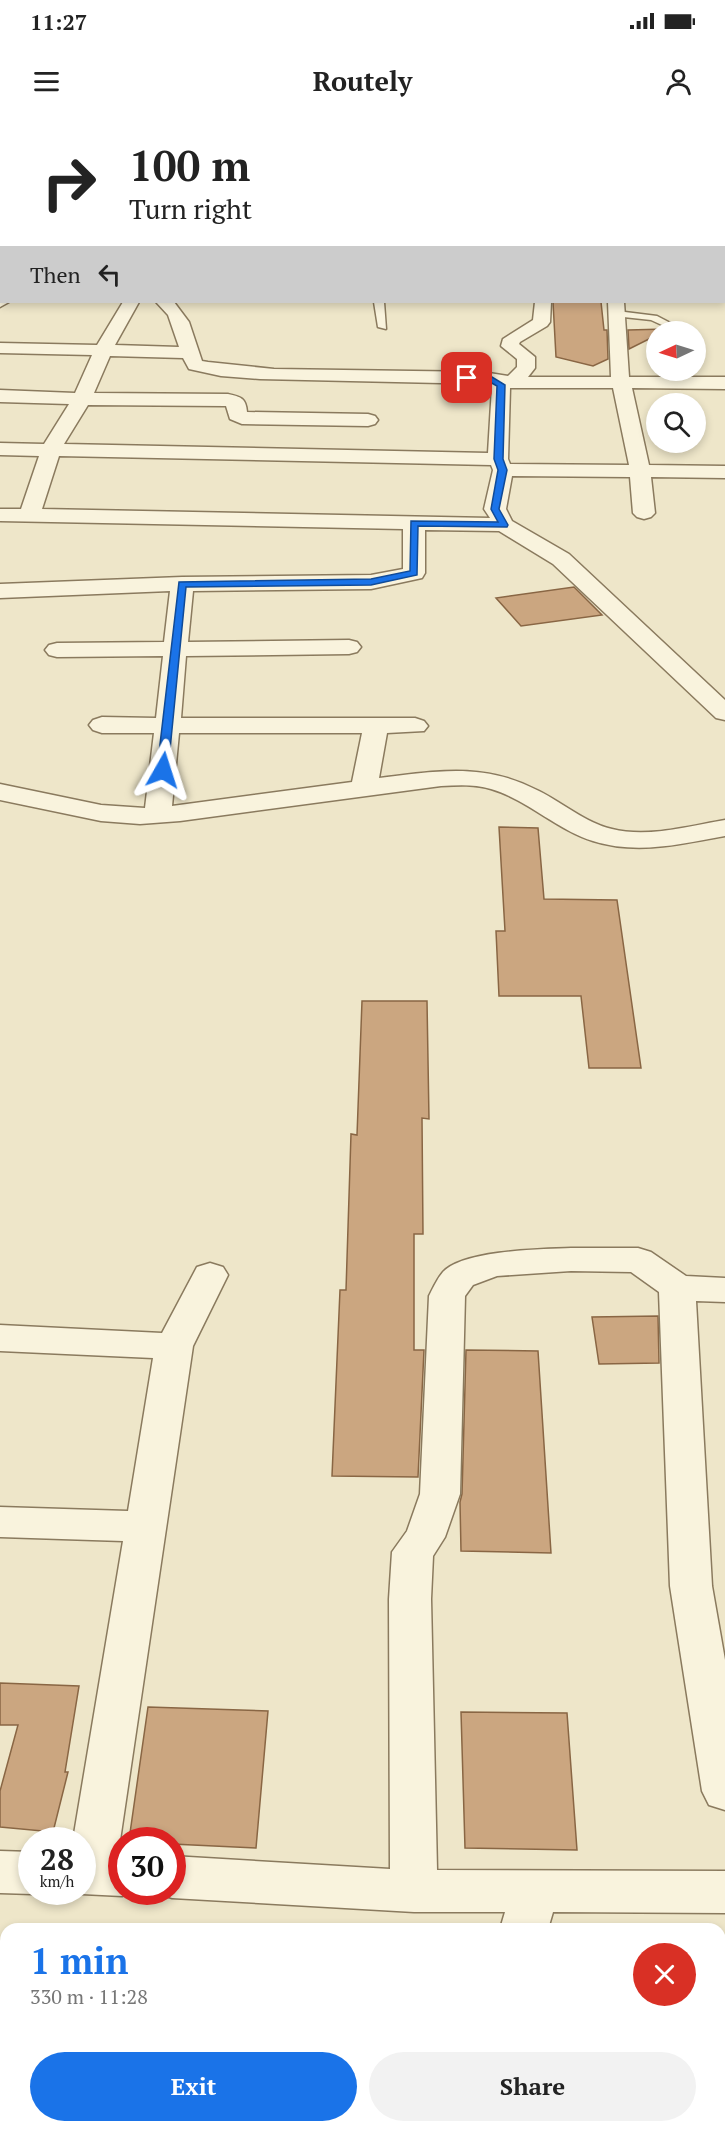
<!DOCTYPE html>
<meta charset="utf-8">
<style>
:root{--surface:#fff;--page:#f2f2f2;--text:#222;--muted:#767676;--accent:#1a73e8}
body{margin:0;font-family:"PT Serif",serif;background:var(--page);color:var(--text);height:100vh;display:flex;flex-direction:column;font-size:22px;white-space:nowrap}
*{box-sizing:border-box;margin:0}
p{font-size:20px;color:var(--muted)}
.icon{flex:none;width:33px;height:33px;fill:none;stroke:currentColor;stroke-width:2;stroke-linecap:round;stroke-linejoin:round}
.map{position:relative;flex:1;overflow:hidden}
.sheet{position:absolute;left:0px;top:1803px;width:726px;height:210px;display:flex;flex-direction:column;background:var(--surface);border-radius:18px 18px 0 0;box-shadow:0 3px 9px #0003}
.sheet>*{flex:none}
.hud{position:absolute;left:0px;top:0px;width:726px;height:183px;box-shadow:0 3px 9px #0003;background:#fff;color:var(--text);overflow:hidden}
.needle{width:39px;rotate:266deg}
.fabs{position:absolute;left:646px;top:201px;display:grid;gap:12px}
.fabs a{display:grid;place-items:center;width:60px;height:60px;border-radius:50%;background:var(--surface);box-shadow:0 3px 9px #0003;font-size:30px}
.speed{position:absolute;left:18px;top:1707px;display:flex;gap:12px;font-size:30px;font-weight:700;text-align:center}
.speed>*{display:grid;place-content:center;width:78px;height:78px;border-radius:50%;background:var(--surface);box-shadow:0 3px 9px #0003;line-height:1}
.speed small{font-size:15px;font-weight:400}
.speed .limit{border:9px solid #d22;background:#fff;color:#111}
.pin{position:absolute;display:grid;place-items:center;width:51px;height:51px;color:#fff;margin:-26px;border-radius:12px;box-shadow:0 3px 9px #0006}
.me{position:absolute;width:66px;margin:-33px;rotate:6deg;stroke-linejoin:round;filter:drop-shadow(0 0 4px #0008)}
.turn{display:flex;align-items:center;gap:21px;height:126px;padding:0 30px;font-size:27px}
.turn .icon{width:78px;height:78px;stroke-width:2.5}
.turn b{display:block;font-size:42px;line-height:51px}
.then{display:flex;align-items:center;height:57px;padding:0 30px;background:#0003;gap:12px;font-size:22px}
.round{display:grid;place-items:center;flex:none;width:63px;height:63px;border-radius:32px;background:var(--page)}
.headline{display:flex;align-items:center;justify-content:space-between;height:102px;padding:0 30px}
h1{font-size:36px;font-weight:700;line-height:45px;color:var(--accent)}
.primary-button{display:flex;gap:12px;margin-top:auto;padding:12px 30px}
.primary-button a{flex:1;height:69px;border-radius:36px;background:var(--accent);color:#fff;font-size:24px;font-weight:700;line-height:69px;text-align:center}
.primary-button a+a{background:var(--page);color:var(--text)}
.status{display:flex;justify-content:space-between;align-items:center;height:42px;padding:0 30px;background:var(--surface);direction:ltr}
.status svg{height:16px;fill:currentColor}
header{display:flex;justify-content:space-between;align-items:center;height:78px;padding:0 30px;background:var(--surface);font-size:27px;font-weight:700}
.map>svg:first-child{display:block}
.building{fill:#cba680;stroke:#896644;stroke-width:1.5}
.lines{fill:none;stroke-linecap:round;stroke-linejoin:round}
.lane-casing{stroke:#8a7a5e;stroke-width:3}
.street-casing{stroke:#8a7a5e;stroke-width:3}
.secondary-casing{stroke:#6c5b41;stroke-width:3}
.lane{fill:#f9f3dd;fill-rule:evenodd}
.street{fill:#f9f3dd;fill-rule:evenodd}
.secondary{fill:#f9f3dd;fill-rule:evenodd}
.route{fill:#1a73e8;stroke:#114b97;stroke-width:1.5}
</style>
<div class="status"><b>11:27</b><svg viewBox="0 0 49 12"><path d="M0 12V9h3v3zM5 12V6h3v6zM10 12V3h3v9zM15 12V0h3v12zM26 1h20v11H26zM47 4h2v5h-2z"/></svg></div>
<header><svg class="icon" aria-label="menu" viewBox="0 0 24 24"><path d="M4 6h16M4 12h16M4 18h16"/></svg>Routely<svg class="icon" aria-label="person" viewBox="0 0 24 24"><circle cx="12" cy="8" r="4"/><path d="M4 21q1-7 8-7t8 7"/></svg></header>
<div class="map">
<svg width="725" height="2013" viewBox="0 0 725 2013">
<rect width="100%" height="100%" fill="#eee6c9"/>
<path class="building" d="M553,182H601L604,210H607L608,239L593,246L556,237Z
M628,210L666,209L667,210L657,212V215L629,229Z
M574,467L602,495L521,506L496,478Z
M499,707L538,708L544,779L617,780L641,948H589L581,876H499L496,811H505Z
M362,881H427L429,999L422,998L423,1114H414V1230H424L418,1357L332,1356L340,1170H346L351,1014L357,1015Z
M658,1196L659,1243L599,1244L592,1197Z
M466,1230L538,1231L551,1433L461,1431L460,1382L462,1374Z
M0,1563L79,1566L65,1652H68L53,1712L0,1707V1671L18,1605H0Z
M148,1587L268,1591L256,1728L172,1724V1720H129Z
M461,1592L567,1593L577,1730L465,1728Z"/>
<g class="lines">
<g class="lane-casing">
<path id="lane" d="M725,38V43H724V38Z
M725,106V112H724V107Z
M374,182H384L386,209L378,207Z
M617,191L657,196L680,208L675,211L651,200L614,196L612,194Z"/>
</g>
<g class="street-casing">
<path id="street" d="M49,0H71L48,2Z
M0,6H2V14H0Z
M0,86H2L0,96Z
M0,125H2V135H0Z
M0,175L2,182H9L0,187Z
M123,182H139L115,225L179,227L168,195L156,182H174L189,202L202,241L208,242L274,249L483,252L508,256L517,247V239L501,226L503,219L533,200L535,182H551L550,202L547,206L520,222L519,224L535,237V248L528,257H611L608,182H624L629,257H725V269L632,268L649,345L725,346V358L651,357L655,393L651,397L644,399L637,397L633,393L630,357L512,356L506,389L512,401L569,434L725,580V600L716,598L553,444L499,411L425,410V453L422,458L371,469L193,471L188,522L349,520L357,522L361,527L357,532L349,534L186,536L181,598H415L424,601L428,606L424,611L387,613L379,658C438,651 484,642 539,671C563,683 586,703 612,709C648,718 689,706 725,700V716C681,724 637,735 593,721C557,710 528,680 491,669C475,664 458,665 441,666L180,701L140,704L101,701L0,680V664L101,685L145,688L154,613H102L93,610L89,605L93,600L102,597L156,598L163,536L57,537L49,535L45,530L49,525L57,523L164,522L170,471L0,478V464L182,457L371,455L403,449V409L0,401V389H21L39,336L0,335V323L44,324L69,284L0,282V270L75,273L92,235L0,233V223L97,225ZM110,236L183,238L189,249L221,256L260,259L486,264L492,267L488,333L64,324L88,285L226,286L230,299L242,304L368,306L375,304L378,300L375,296L368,294L247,292C246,278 241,277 228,274L94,273ZM510,268H613L629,345L510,344L508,339ZM59,336L491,345L493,350L484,389L490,398L42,389ZM179,613H362L352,662L172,686Z
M571,1128H638L651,1132L686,1156L725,1158V1182L696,1181L712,1466L725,1540V1690L709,1685L702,1671L670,1466L659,1172L631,1152L571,1151L497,1156L473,1165L465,1176L460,1374L445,1417L433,1436L431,1479L437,1750L725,1751V1793L553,1792L548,1809H500L505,1792H414L172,1778L155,1772H172V1736L390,1749L389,1479L392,1432L407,1411L420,1374L429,1176C433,1168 437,1159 443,1152C463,1130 543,1129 571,1128Z
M210,1143L223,1147L228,1155L193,1226L118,1734H122V1772H133L122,1776L82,1774L76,1772H82V1720H73L123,1421L0,1417V1387L128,1391L153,1238L0,1231V1205L162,1213L197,1147Z
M0,1731L32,1732V1772H38L32,1774L0,1773Z
M725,1831V1898L720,1900V1833Z
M440,2007H492L490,2013H438Z
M667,2007H719L718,2013H666Z"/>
</g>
<g class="secondary-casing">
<path id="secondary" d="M120,0H134V2H121Z
M724,69H725V77H724Z"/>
</g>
<use href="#lane" class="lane"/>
<use href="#street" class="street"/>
<use href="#secondary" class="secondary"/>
</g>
<path class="route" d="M467,256L492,257L505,265L503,339L507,350L499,389L508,405L507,407L418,406L417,455L371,465L186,467L168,650L167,652H159L157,650L179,462L371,459L410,451L411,401L498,402L491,389L498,350L494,339L497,266L490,262L464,260L463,258Z"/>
</svg>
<div class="fabs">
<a><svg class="needle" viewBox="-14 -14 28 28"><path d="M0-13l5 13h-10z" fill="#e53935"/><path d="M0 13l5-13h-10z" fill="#767676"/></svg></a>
<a><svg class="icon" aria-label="search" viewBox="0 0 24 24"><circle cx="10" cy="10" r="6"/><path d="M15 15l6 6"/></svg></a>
</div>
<div class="speed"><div>28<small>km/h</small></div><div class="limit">30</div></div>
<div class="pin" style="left:467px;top:258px;background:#d93025"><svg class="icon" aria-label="arrive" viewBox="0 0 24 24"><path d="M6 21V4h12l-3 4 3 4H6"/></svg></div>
<svg class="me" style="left:163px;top:650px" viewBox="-20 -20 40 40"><path d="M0-17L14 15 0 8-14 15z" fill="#1a73e8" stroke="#fff" stroke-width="4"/></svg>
<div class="hud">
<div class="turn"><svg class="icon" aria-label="right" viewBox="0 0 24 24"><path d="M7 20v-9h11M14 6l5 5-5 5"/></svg><div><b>100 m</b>Turn right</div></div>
<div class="then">Then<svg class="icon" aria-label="left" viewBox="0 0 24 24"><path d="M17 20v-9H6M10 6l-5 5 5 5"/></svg></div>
</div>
<section class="sheet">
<div class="headline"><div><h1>1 min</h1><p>330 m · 11:28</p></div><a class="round" style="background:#d93025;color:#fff"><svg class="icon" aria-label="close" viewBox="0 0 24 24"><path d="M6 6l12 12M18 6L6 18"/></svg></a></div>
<div class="primary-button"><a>Exit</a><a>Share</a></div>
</section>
</div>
